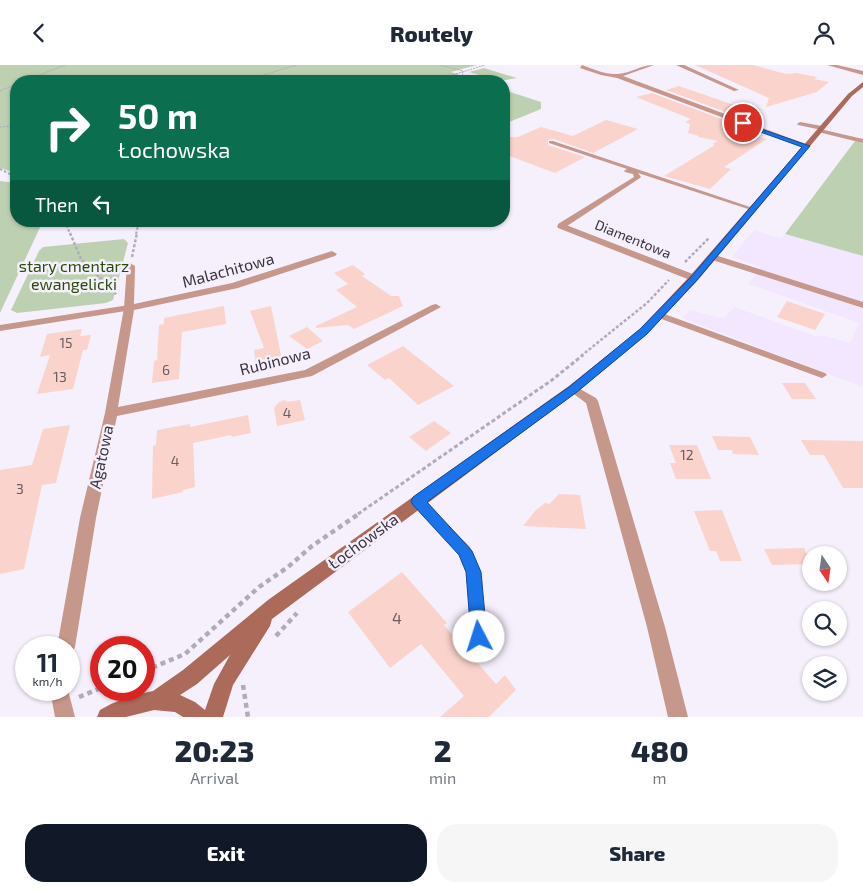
<!DOCTYPE html>
<meta charset="utf-8">
<style>
:root{--surface:#fff;--page:#f6f6f7;--text:#1f2937;--muted:#747a83;--accent:#111827}
body{margin:0;font-family:"Exo 2",sans-serif;background:var(--page);color:var(--text);height:100vh;display:flex;flex-direction:column;font-size:19px;white-space:nowrap}
*{box-sizing:border-box;margin:0}
p{font-size:16px;color:var(--muted)}
.icon{flex:none;width:28px;height:28px;fill:none;stroke:currentColor;stroke-width:2;stroke-linecap:round;stroke-linejoin:round}
.map{position:relative;height:652px;overflow:hidden}
.side{display:flex;flex-direction:column;background:var(--surface);flex:1}
.side>*{flex:none}
.hud{position:absolute;left:10px;top:10px;width:500px;height:152px;border-radius:20px;box-shadow:0 1px 4px #0004;background:#0b6e4f;color:#fff;overflow:hidden}
.needle{width:32px;rotate:167deg}
.fabs{position:absolute;left:802px;top:481px;display:grid;gap:10px}
.fabs a{display:grid;place-items:center;width:45px;height:45px;border-radius:50%;background:var(--surface);box-shadow:0 1px 4px #0004;font-size:25px}
.speed{position:absolute;left:15px;top:571px;display:flex;gap:10px;font-size:25px;font-weight:700;text-align:center}
.speed>*{display:grid;place-content:center;width:65px;height:65px;border-radius:50%;background:var(--surface);box-shadow:0 1px 4px #0004;line-height:1}
.speed small{font-size:12px;font-weight:400}
.speed .limit{border:8px solid #d22;background:#fff;color:#111}
.pin{position:absolute;display:grid;place-items:center;width:42px;height:42px;color:#fff;margin:-21px;border:2px solid #fff;border-radius:50%;box-shadow:0 1px 5px #0007}
.me{position:absolute;width:55px;margin:-28px;rotate:355deg;stroke-linejoin:round;filter:drop-shadow(0 0 4px #0008)}
.turn{display:flex;align-items:center;gap:18px;height:105px;padding:0 25px;font-size:22px}
.turn .icon{width:65px;height:65px;stroke-width:2.5}
.turn b{display:block;font-size:35px;line-height:42px}
.then{display:flex;align-items:center;height:48px;padding:0 25px;background:#0003;gap:10px;font-size:19px}
.eta{display:flex;justify-content:space-evenly;align-items:center;height:85px;text-align:center}
.eta b{font-size:30px;font-weight:800;line-height:35px}
.button{display:flex;gap:10px;margin-top:auto;padding:10px 25px}
.button a{flex:1;height:58px;border-radius:20px;background:var(--accent);color:#fff;font-size:20px;font-weight:800;line-height:58px;text-align:center}
.button a+a{background:var(--page);color:var(--text)}
header{display:flex;justify-content:space-between;align-items:center;height:65px;padding:0 25px;background:var(--surface);font-size:22px;font-weight:800}
.map>svg:first-child{display:block}
.built{fill:#f2e7fe}
.green{fill:#bdd1b2}
.building{fill:#fad3cc}
.lines{fill:none;stroke-linecap:round;stroke-linejoin:round}
.path-far4{stroke:#b1abb8;stroke-width:1;stroke-dasharray:2 1;stroke-linecap:butt}
.path-far3{stroke:#b1abb8;stroke-width:2;stroke-dasharray:2.5 2;stroke-linecap:butt}
.path-far2{stroke:#b1abb8;stroke-width:2.5;stroke-dasharray:3 2;stroke-linecap:butt}
.path-far1{stroke:#b1abb8;stroke-width:3;stroke-dasharray:4 2.5;stroke-linecap:butt}
.path{stroke:#b1abb8;stroke-width:4.5;stroke-dasharray:5 4;stroke-linecap:butt}
.service{fill:#c6978b;fill-rule:evenodd}
.minor{fill:#c6978b;fill-rule:evenodd}
.secondary{fill:#ac6a5a;fill-rule:evenodd}
.route{fill:#1a73e8;stroke:#114b97}
.labels{text-anchor:middle;stroke-width:5;stroke-linejoin:round;paint-order:stroke}
.far-street-label{font-size:14px;fill:#3a3440;stroke:#f6f0fd}
.number-label{font-size:14px;fill:#6a5c63}
.park-label{font-size:16px;fill:#284c07;stroke:#f6f0fd}
.street-label{font-size:16px;fill:#3a3440;stroke:#f6f0fd}
.near-number-label{font-size:16px;fill:#6a5c63}
</style>
<header><svg class="icon" aria-label="back" viewBox="0 0 24 24"><path d="M15 5l-7 7 7 7"/></svg>Routely<svg class="icon" aria-label="person" viewBox="0 0 24 24"><circle cx="12" cy="8" r="4"/><path d="M4 21q1-7 8-7t8 7"/></svg></header>
<div class="map">
<svg width="863" height="652" viewBox="0 0 863 652">
<rect width="100%" height="100%" fill="#f6f0fd"/>
<path class="built" d="M754,165L781,174L785,169L863,191V322L682,253L690,245L724,254L734,242L815,271H825L850,278L859,258L749,219L760,202L732,192Z"/>
<path class="green" d="M0,0H477L451,7L477,16H16V108L0,103Z
M484,3L517,13L500,16L469,7Z
M504,25L541,37V44L504,59Z
M855,76L863,78V191L785,169Z
M0,116L16,118V156H43L0,248Z
M124,174L128,178L113,235L106,238L17,248L11,245L39,186L43,182Z"/>
<path class="building" d="M695,0H753L786,9L796,8L817,12L814,14L829,17L817,27L766,42L769,33Z
M679,21L763,50L747,55L666,25Z
M652,28L735,59L723,64L767,74L724,102L731,104L710,124L664,111L715,80L712,79L718,76L698,72L699,71L688,68L690,59L685,57L691,54L636,32Z
M606,55L638,64L593,88L554,74L548,75V80L585,92L555,108L504,89V75L510,72H518L541,62L573,71Z
M353,200L365,209L362,211L391,231H399L403,241L354,264L348,260L316,263V261L357,242L336,225L348,219L334,208Z
M787,236L825,249L815,265L777,252Z
M224,241L226,259L182,267L179,314L152,318L154,296L157,295L159,260L164,259V253Z
M271,241L282,295L256,300L254,285L264,283L250,246Z
M307,262L323,276L307,284L289,271Z
M82,264L80,271L91,270L87,285H83L73,324L37,329L50,290L40,292L47,269Z
M403,281L454,321L418,340L389,313L385,315L367,300Z
M782,318H805L816,334H792Z
M285,335L287,337L300,335L305,355L277,361L274,343L279,337Z
M248,350L251,368L232,372L231,370L193,378L195,422L183,425V427L152,434L153,381L156,380L157,365L190,359V362Z
M434,356L451,368L426,386L409,372Z
M70,360L56,418L42,420L24,504L0,509V405L32,400L43,364Z
M712,371L750,372L759,390L733,389L732,385H718Z
M801,375L863,376V423H843L824,390H810Z
M669,380H697L711,414H676L670,398H676Z
M559,429L580,430L586,464L523,461L536,445L545,438L549,439Z
M722,445L742,496H720L716,486H710L694,446Z
M804,483L811,499L772,500L764,484Z
M402,507L447,558L444,560L496,619L505,610L516,625L489,652H440L464,631L421,579L390,603L348,547Z"/>
<g class="lines">
<path class="path-far4" d="M440,0L463,6L462,16
M24,16L65,0
M243,16L297,0
M433,16L485,0
M0,26L16,19
M0,62L16,61"/>
<path class="path-far3" d="M0,104L16,112
M65,156L70,169
M136,169L139,156"/>
<path class="path-far2" d="M70,168L81,194L117,230
M132,192L137,168
M685,197L709,173
M581,291L647,238L669,215"/>
<path class="path-far1" d="M358,449L552,315L583,290"/>
<path class="path" d="M276,571L297,548
M144,606L185,589L259,522L288,502L312,481L360,448
M243,620L248,652
M79,632L101,623"/>
<path class="service" d="M800,57L822,61L825,63L822,65L798,60L797,59Z
M549,76H553L756,144L751,145L638,108L641,112L640,113L564,163H558V159L634,112L633,109L625,107L624,106L627,104L549,78Z
M709,190H715L863,237V243L709,194Z
M129,240L133,243L132,245L0,266V260Z
M659,247L825,308L827,310L822,313L819,312L656,252L655,250L656,248Z
M418,431L422,433L470,482C483,510 483,541 486,572L484,577L479,579L474,577L472,572L466,507L460,489L414,439L412,436L414,433Z"/>
<path class="minor" d="M582,0C593,4 606,10 618,9C631,8 641,0 654,0L623,11L811,81L804,83L617,13L601,10L580,3Z
M676,0H684L739,25L734,26Z
M827,0H837L863,6V10Z
M820,64L863,74V78L818,67L817,66Z
M561,158L698,211L699,213L694,216L690,215L558,163L557,161Z
M332,186L337,189L335,191L238,223L134,245L118,342L305,305L432,240L436,239L441,242L312,311L117,351L96,453L75,582L72,588L69,590V582H57L80,453L105,348L124,243L127,199L130,198L135,201L134,239L232,218Z
M573,320L596,333L598,336L665,562L688,652H668L647,562L586,338L567,324Z
M50,625H68L75,652H55Z"/>
<path class="secondary" d="M863,17V22L852,31L698,215L647,269L577,327L272,554L270,561L233,620L223,652H183L175,647L154,645L126,652H97L100,645L111,639L130,631L153,626L183,605L268,535L569,321L639,265L690,211L848,29ZM230,590L214,619L205,645L195,637L180,630L197,619Z"/>
</g>
<path class="route" d="M741,57L810,81L697,215L647,269L577,327L427,437L472,486L481,507L487,572L485,577L479,580L474,577L471,572L466,507L459,490L413,440L411,436L413,432L569,322L640,264L691,212L802,82L741,60Z"/>
<g class="labels">
<g class="far-street-label">
<text transform="translate(633 174) rotate(22)" y="5">Diamentowa</text>
</g>
<g class="number-label">
<text x="66" y="283">15</text>
<text x="166" y="310">6</text>
<text x="60" y="317">13</text>
<text x="287" y="353">4</text>
<text x="687" y="395">12</text>
<text x="175" y="401">4</text>
<text x="20" y="429">3</text>
</g>
<g class="park-label">
<text x="74" y="207">stary cmentarz<tspan x="74" dy="18">ewangelicki</tspan></text>
</g>
<g class="street-label">
<text transform="translate(228 205) rotate(-15)" y="6">Malachitowa</text>
<text transform="translate(275 296) rotate(-14)" y="6">Rubinowa</text>
<text transform="translate(101 392) rotate(-78)" y="6">Agatowa</text>
<text transform="translate(363 476) rotate(-36)" y="6">Łochowska</text>
</g>
<g class="near-number-label">
<text x="397" y="559">4</text>
</g>
</g>
</svg>
<div class="fabs">
<a><svg class="needle" viewBox="-14 -14 28 28"><path d="M0-13l5 13h-10z" fill="#e53935"/><path d="M0 13l5-13h-10z" fill="#747a83"/></svg></a>
<a><svg class="icon" aria-label="search" viewBox="0 0 24 24"><circle cx="10" cy="10" r="6"/><path d="M15 15l6 6"/></svg></a>
<a><svg class="icon" aria-label="layers" viewBox="0 0 24 24"><path d="M12 4l9 5-9 5-9-5zM3 14l9 5 9-5"/></svg></a>
</div>
<div class="speed"><div>11<small>km/h</small></div><div class="limit">20</div></div>
<div class="pin" style="left:743px;top:58px;background:#d93025"><svg class="icon" aria-label="arrive" viewBox="0 0 24 24"><path d="M6 21V4h12l-3 4 3 4H6"/></svg></div>
<svg class="me" style="left:479px;top:572px" viewBox="-20 -20 40 40"><circle r="19" fill="#fff"/><path d="M0-13L10 11 0 6-10 11z" fill="#1a73e8"/></svg>
<div class="hud">
<div class="turn"><svg class="icon" aria-label="right" viewBox="0 0 24 24"><path d="M7 20v-9h11M14 6l5 5-5 5"/></svg><div><b>50 m</b>Łochowska</div></div>
<div class="then">Then<svg class="icon" aria-label="left" viewBox="0 0 24 24"><path d="M17 20v-9H6M10 6l-5 5 5 5"/></svg></div>
</div>
</div>
<section class="side">
<div class="eta">
<div><b>20:23</b><p>Arrival</p></div>
<div><b>2</b><p>min</p></div>
<div><b>480</b><p>m</p></div>
</div>
<div class="button"><a>Exit</a><a>Share</a></div>
</section>
